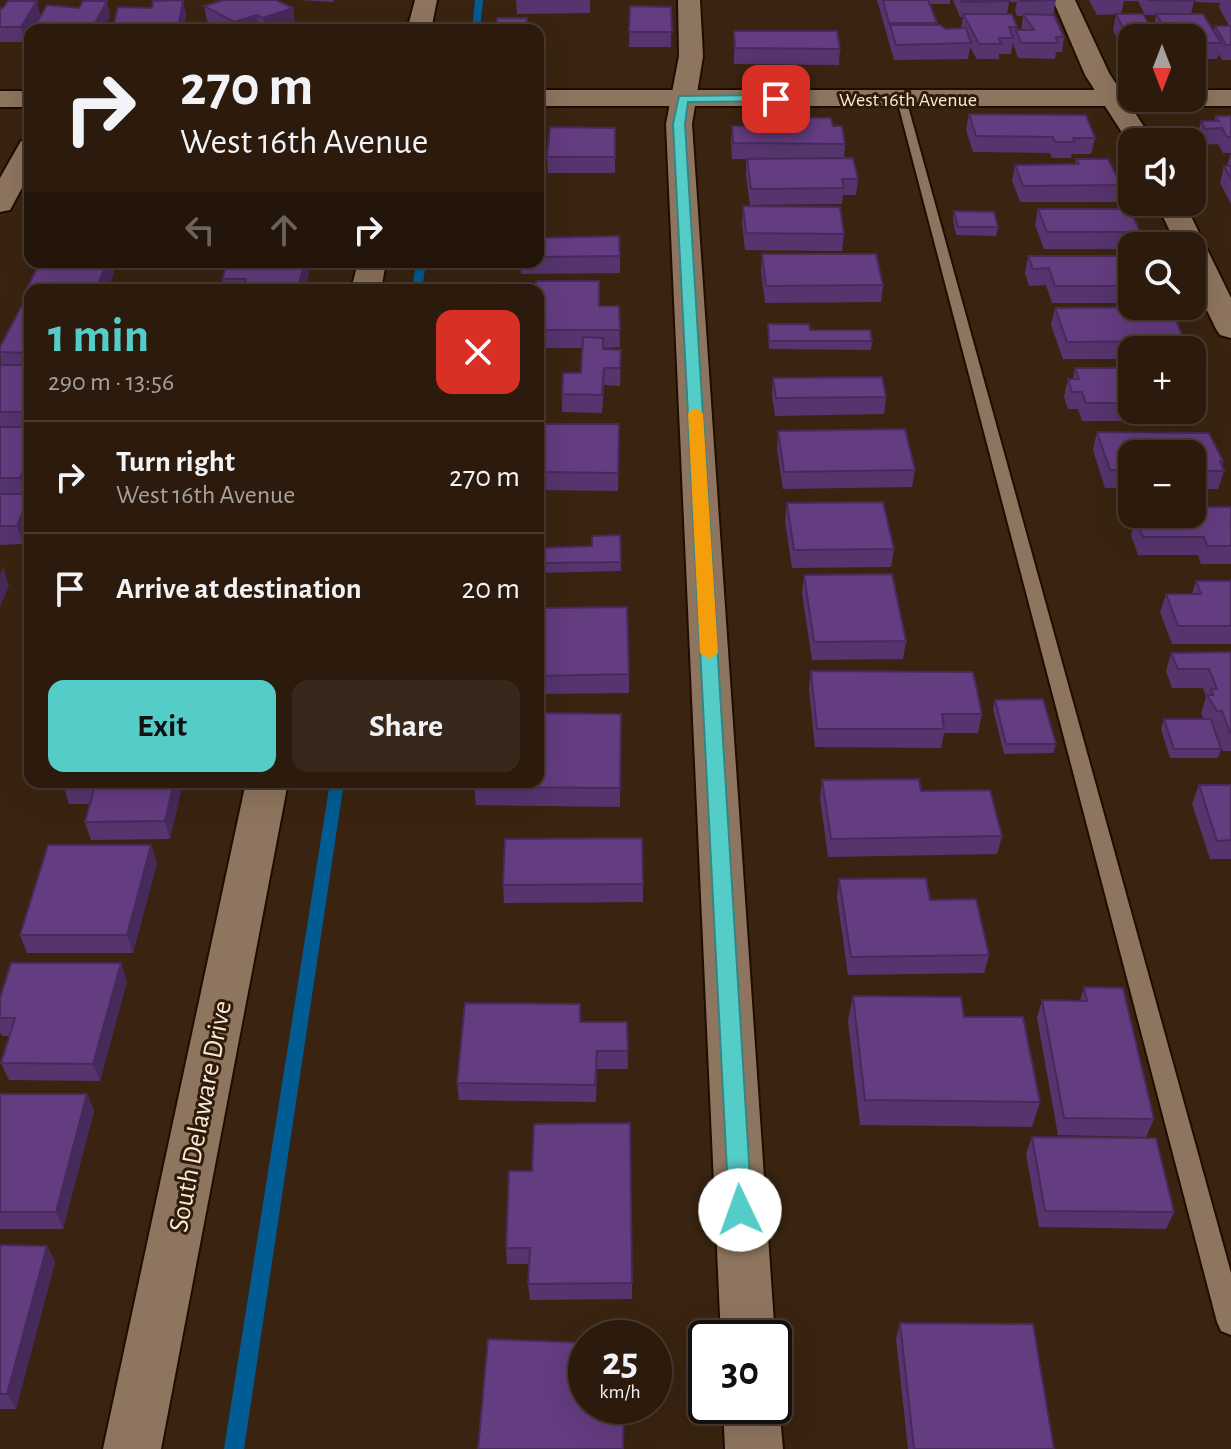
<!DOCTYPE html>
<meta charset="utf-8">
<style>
:root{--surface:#2c1b0d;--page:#38281b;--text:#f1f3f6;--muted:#a6a19d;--line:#48392e;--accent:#54cdc8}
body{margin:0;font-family:"Alegreya Sans",sans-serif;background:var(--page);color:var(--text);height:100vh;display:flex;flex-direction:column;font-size:30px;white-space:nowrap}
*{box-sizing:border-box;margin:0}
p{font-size:26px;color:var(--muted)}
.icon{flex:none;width:44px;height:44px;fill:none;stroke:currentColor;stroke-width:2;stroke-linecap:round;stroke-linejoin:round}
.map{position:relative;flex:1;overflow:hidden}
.panel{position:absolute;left:24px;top:284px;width:520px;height:504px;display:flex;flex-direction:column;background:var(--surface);border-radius:16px;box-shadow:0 8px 32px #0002,0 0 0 2px var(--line)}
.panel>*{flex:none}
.guide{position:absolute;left:24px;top:24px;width:520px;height:244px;border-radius:16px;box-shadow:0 8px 32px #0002,0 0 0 2px var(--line);background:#2c1b0d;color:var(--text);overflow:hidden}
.needle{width:52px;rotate:180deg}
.controls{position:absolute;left:1118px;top:24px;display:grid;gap:16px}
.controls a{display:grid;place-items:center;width:88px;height:88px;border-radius:16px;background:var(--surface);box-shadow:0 8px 32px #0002,0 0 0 2px var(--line);font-size:40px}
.speed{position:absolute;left:568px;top:1320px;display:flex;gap:16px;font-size:40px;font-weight:700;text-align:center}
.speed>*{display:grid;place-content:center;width:104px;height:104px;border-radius:50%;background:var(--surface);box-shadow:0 8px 32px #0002,0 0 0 2px var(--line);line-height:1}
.speed small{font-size:20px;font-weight:400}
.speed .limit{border:4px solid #111;border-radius:12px;background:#fff;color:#111}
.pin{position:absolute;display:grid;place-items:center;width:68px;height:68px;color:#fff;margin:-34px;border-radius:16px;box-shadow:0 4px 12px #0006}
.me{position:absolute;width:88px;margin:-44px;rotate:357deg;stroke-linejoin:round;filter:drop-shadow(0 0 6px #0008)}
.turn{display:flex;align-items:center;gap:28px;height:168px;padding:0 24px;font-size:36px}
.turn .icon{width:104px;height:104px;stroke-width:2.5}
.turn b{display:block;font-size:56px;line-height:68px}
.lanes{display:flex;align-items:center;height:76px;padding:0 24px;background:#0003;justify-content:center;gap:40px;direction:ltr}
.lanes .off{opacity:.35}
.round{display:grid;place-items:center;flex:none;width:84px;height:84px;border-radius:16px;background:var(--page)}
.summary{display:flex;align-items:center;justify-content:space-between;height:136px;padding:0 24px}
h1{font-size:48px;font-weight:600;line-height:60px;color:var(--accent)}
.action{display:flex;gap:16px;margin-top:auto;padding:16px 24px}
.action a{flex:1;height:92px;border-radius:16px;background:var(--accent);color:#111;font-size:32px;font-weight:600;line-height:92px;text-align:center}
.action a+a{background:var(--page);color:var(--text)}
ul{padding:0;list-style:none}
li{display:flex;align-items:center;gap:24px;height:112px;padding:0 24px;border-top:2px solid var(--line)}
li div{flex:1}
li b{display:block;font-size:30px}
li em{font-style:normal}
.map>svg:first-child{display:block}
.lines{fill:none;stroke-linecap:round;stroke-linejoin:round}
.stream{fill:#015c93;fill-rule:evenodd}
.service-casing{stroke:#200d00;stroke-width:4}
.minor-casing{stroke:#200d00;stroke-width:4}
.tertiary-casing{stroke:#200d00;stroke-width:4}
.service{fill:#8e755f;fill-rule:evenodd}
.minor{fill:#8e755f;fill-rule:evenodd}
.tertiary{fill:#8e755f;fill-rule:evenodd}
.wall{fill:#56346e;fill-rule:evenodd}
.shaded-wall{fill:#462a5a}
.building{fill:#643c80;stroke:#462a5a;stroke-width:2}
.route{fill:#54cdc8;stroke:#378582;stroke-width:2}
.slow{fill:#f59e0b}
.labels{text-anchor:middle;stroke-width:6;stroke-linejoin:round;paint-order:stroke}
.far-street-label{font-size:20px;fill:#f7e9dd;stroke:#2f1b07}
.near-street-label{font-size:28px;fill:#f7e9dd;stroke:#2f1b07}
</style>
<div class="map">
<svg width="1231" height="1449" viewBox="0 0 1231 1449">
<rect width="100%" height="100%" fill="#3a2411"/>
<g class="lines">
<path class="stream" d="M475,0H483L480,30H472Z
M416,262H426L422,290H412Z
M330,782H344L244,1449H224Z"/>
<g class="service-casing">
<path id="service" d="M896,96L906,99L1231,1273V1335L1221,1331L1217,1322Z"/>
</g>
<g class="minor-casing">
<path id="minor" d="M415,0H437L431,30H407Z
M678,0H700L703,56L692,124L775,1338L774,1341V1338H721L666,124L679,56Z
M1053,0H1075L1109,73L1154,142H1132V148L1085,75Z
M30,139V173L10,210L0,212V178L21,141Z
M1156,202H1184L1231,298V338L1220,335L1216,329L1192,279V246H1177Z
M358,262H386L381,290H351Z
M246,782H288L161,1449H103Z
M774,1394L779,1406L783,1449H725L723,1406H774Z"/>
</g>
<g class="tertiary-casing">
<path id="tertiary" d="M538,90H1132V98H1192V90H1231V106H538Z
M0,91H30V107H0Z"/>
</g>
<use href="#service" class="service"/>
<use href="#minor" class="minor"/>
<use href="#tertiary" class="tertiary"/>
</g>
<path class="wall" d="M183,0L186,15L184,30H114L113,27L152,8Z
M300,0H334L333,2Z
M516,0H590V13L517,14Z
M877,0H950V4H929L937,25L946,29L961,28L963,17H960L953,0H1056L1053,15L1064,37L1062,52H1056L1055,59L1018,58L1013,43L1011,54H999V59H977L970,47L968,59L894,60ZM1009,2H1017L1015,10L1017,16H1023L1021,30H1017V27L1007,14Z
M1089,0H1231V60H1222L1219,54L1217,59H1193L1192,38H1132V59H1128L1113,30L1116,14L1153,30L1156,15H1145L1138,1H1124L1121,14L1097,15ZM1194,2L1220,3L1219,7L1229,26H1215L1214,32L1191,14Z
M37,1L40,16L30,30V34L25,42H0V8Z
M204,6L293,8L295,23L275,30H223L207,21Z
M630,6L671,7V47H629Z
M79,8L110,16L103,30H35L34,27Z
M497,18H527V30H496Z
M734,31L840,49L839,65L734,64Z
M969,114L1095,138L1091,154H1072L1071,158H1052L1050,153L973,152L966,130Z
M1216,116H1231V153H1223L1218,144L1201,145L1197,137L1201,121H1214Z
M765,117L833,126L845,144L844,158L858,179L856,195H843L842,204L750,205L746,175V159H732L731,142L732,126H765Z
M615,128V173H548L547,157Z
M1231,153V204L1220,183L1224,166H1227Z
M1076,159L1121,185L1117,202H1020L1012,181L1015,165L1075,164Z
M743,206L844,234L842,251L745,250L742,223Z
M1038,209L1140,232L1137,246H1132V249H1044L1035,225Z
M954,211L998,227L996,236L956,235L953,220Z
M538,238L620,256V273L521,274L520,262H538Z
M762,254L883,285L881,302L765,303L761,271Z
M1028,256L1132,268V306H1149V308L1185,341L1182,350H1132V359H1063L1051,325L1055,308H1119L1116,303H1052L1046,285L1029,286L1025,273Z
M40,262H112L114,273L107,290H30V485L27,494H30V526L23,544L0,545V365H1L0,347L21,307H26L23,296Z
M309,273L305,290H224L222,279Z
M538,290L599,306H619L620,347L603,348V349L621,350L620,386L604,385L602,413L562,412V394L581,373L582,348H538Z
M768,324L810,330L872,341L871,350L769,349Z
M1075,368H1132V410H1192V393L1196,403L1191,421H1082L1078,409H1068L1064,397L1068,379H1073Z
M773,378L886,397L884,414L775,416L772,396Z
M619,424L618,491L540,490V480H538V435Z
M778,431L915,470L912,487L783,489L777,449Z
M1097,432L1209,433L1223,461L1222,466L1224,471L1218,489H1192V454H1132V488H1105L1093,450Z
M787,503L894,549L891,567L792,568L785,521Z
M1231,507V564H1201L1198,555H1138L1131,535L1136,517H1154V514H1192Z
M620,535L621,571L539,573V548L592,546Z
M804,575L906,641L903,659L812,660L802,593Z
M1196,581H1231V644H1172L1160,612L1166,594H1192Z
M538,608L629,674V693L538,694Z
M1231,652V751H1223L1215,729L1221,749L1218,758H1170L1161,729L1164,719H1204L1201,714L1206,697L1203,688H1172L1166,671L1171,653Z
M811,671L982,714L978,733H944L941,748L815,747L809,689Z
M995,700L1056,744L1053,753L1004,754L993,709Z
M621,714L620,807L476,805L474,787Z
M822,780L921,791L1002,836L997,854L828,857L820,798Z
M64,782H183L170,839L91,840L85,822L90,804H69L63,785Z
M1199,785H1231V859H1210L1192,804Z
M151,845L157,863L133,953H27L20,935Z
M839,879L930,900L989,955L984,973L848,975L837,897Z
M643,884V902L504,903L503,885Z
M127,981L100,1081L9,1080L1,1063L9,1036H2L0,1032V998Z
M1084,987L1154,1119L1146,1137L1058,1135L1037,1018L1042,1000L1080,1001Z
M853,996L964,1017L1040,1102L1032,1127L860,1125L848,1021Z
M581,1022H627L628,1069H597L596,1102L459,1100L457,1083Z
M0,1094H87L94,1111L63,1229H0Z
M1032,1137L1174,1212L1166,1229L1039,1227L1026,1154Z
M509,1171L632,1283V1299L530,1300L528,1284L529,1264H507L506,1248Z
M0,1245L47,1246L55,1262L16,1409H0Z
M900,1323L1054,1449H908L896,1339Z"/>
<path class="shaded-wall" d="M183,0L186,15L184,30H181L179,24Z
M37,1L40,16L32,30H30V34L25,42L21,27Z
M107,1L110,16L103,30H94L93,27Z
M293,8L295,23L275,30H265L263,18Z
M257,15L259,30H235L234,22Z
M108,262H112L114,273L107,290H95Z
M305,262H308L309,273L305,290H297Z
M30,453V485L26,496L20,478Z
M30,494V526L23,544L17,526Z
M3,567L9,586L0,607V575Z
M174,782H183L170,839L165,821Z
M151,845L157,863L133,953L127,935Z
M121,963L127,981L100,1081L93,1064Z
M87,1094L94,1111L63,1229L56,1212Z
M47,1246L55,1262L16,1409L7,1394Z"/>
<path class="building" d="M183,0L179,24L113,27L118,7L152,8L153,1Z
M224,0H276L293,8L263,18L257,15L234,22L204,6Z
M883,0H928L937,23H889Z
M961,0H1008L1009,1L962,2Z
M1019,0H1056L1020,1Z
M1148,0H1194L1195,1Z
M8,1H37L21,27H0V8H3Z
M83,1H107L93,27H34L47,5L79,8Z
M630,6L671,7L672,32H629Z
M963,14H1012L1017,27H1009L1013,38H999L1001,44H979Z
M1023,14L1054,15L1064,37H1056L1058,43H1021L1016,30H1034Z
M1116,14H1143L1152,30H1168L1172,38H1132L1131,43Z
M1156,14H1203L1221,43H1196L1193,38H1178L1172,29H1165Z
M497,18H527L526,27H496Z
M890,25H940L946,29L966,28L971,43L896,45Z
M1215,26H1231V45H1226Z
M734,31H837L840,49L735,48Z
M969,114L1086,115L1095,138H1073L1075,142H1055L1053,137L976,136Z
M1216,116H1231V137H1227L1222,128L1205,129L1201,121H1219Z
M765,117L831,118L833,126H842L845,144L733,143L732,126H766Z
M550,127L615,128V157H547Z
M853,158L858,179H842L844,188L751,189L747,159Z
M1076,159H1108L1121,185L1023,186L1015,165L1079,164Z
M1224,166H1231V179Z
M743,206L840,207L844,234L746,233Z
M1038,209H1130L1140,232H1047Z
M954,211L994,212L998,227H958Z
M619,236L620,256L538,257V238Z
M762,254H876L883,285L766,286Z
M1028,256H1126L1132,268V293H1123L1121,286H1055L1049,268L1033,269Z
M40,262H108L95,290H30V296H23Z
M228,262H305L297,290H243L246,279H222Z
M536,281H599V306H619L620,330H538V290H535Z
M21,307H30V353L0,352V347Z
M1170,307L1185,341L1067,342L1055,308Z
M768,324H809L810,330H870L872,341H769Z
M583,337L603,338V349L621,350L620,368H604L602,395L562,394L563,373H581Z
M0,365H30V412H0Z
M1075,368H1132V403H1086L1082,392H1072L1068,379H1079Z
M882,377L886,397L776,398L773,378Z
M1192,393L1196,403H1192Z
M542,424H619L618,473L540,472L541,462H538V435H542Z
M0,427H30V453L20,478H0Z
M905,429L915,470L784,472L778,431Z
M1097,432L1209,433L1223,461H1220L1224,471H1192V454H1132V470H1110Z
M0,494H30L17,526H0Z
M883,502L894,549L794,550L787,503Z
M1192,507H1231V546H1207L1204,537H1143L1136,517H1160L1159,514H1192Z
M620,535L621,562L539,563V548L592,546V536Z
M892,574L906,641L814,642L804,575Z
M1196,581H1231V626H1178L1166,594H1201Z
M627,607L629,674L538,676V608Z
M1231,652V733H1230L1222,711H1217L1207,695H1213L1211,689H1217L1209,669H1178L1171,653Z
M811,671L973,672L982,714H942L944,729H817Z
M1043,699L1056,744H1006L995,700Z
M538,713L621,714L620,788L474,787L475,782H538Z
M1164,719H1211L1221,749H1174Z
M919,779L921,791L990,790L1002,836L831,839L822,780Z
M64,782H174L165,821L85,822L95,785H63Z
M1199,785H1231V840L1217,841Z
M642,838L643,884L503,885L505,839Z
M48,845H151L127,935H20Z
M926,878L930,900L976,899L989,955L851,957L839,879Z
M11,963H121L93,1064L1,1063L15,1018H0V998Z
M1084,987L1123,988L1154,1119L1064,1118L1042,1000L1087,1001Z
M853,996L961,997L964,1017H1023L1040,1102L865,1100Z
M465,1003L580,1004V1022H627L628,1051H597L595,1085L457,1083Z
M0,1094H87L56,1212H0Z
M630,1123L632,1283L528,1284L530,1248H506L509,1171H532L534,1124Z
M1032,1137L1156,1138L1174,1212L1045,1211Z
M0,1245L47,1246L7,1394H0Z
M900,1323L1033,1324L1054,1449H914Z
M488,1339L586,1343V1406H624L623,1449H478Z"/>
<path class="route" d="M776,95L780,101L688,102L685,124L752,1210L749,1218L740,1221L732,1218L729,1210L673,124L679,96Z"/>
<path class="slow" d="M695,408L703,413L718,653L709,659L700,653L688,413Z"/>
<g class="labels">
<g class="far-street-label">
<text x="908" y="106">West 16th Avenue</text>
</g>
<g class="near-street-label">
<text transform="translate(199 1116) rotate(-79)" y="10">South Delaware Drive</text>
</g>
</g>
</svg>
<div class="controls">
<a><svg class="needle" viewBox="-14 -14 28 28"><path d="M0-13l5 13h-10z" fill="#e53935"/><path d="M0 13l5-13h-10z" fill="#a6a19d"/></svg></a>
<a><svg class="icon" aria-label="sound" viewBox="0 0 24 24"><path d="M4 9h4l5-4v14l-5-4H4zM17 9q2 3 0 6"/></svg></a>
<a><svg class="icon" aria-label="search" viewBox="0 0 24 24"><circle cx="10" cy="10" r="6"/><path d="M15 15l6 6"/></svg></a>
<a>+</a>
<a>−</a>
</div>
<div class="speed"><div>25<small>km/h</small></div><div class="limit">30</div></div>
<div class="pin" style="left:776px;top:99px;background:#d93025"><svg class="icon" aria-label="arrive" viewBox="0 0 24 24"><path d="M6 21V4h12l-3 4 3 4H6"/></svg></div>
<svg class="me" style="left:740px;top:1210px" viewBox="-20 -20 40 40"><circle r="19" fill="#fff"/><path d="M0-13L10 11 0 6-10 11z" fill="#54cdc8"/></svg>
<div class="guide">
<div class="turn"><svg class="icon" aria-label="right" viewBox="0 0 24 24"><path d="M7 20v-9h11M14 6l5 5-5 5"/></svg><div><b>270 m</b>West 16th Avenue</div></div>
<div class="lanes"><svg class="icon off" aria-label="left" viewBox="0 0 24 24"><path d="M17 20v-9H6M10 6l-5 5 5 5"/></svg><svg class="icon off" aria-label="ahead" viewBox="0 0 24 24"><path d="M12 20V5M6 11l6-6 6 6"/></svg><svg class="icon" aria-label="right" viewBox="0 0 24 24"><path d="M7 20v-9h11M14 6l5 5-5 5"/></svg></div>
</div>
<section class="panel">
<div class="summary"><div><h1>1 min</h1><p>290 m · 13:56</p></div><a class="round" style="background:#d93025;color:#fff"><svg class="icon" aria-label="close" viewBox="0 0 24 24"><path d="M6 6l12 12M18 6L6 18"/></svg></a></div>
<ul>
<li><svg class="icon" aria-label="right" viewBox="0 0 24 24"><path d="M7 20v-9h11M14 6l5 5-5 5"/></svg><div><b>Turn right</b><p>West 16th Avenue</p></div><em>270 m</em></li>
<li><svg class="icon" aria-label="arrive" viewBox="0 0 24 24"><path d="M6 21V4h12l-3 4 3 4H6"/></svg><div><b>Arrive at destination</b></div><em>20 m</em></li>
</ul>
<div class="action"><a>Exit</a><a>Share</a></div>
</section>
</div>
